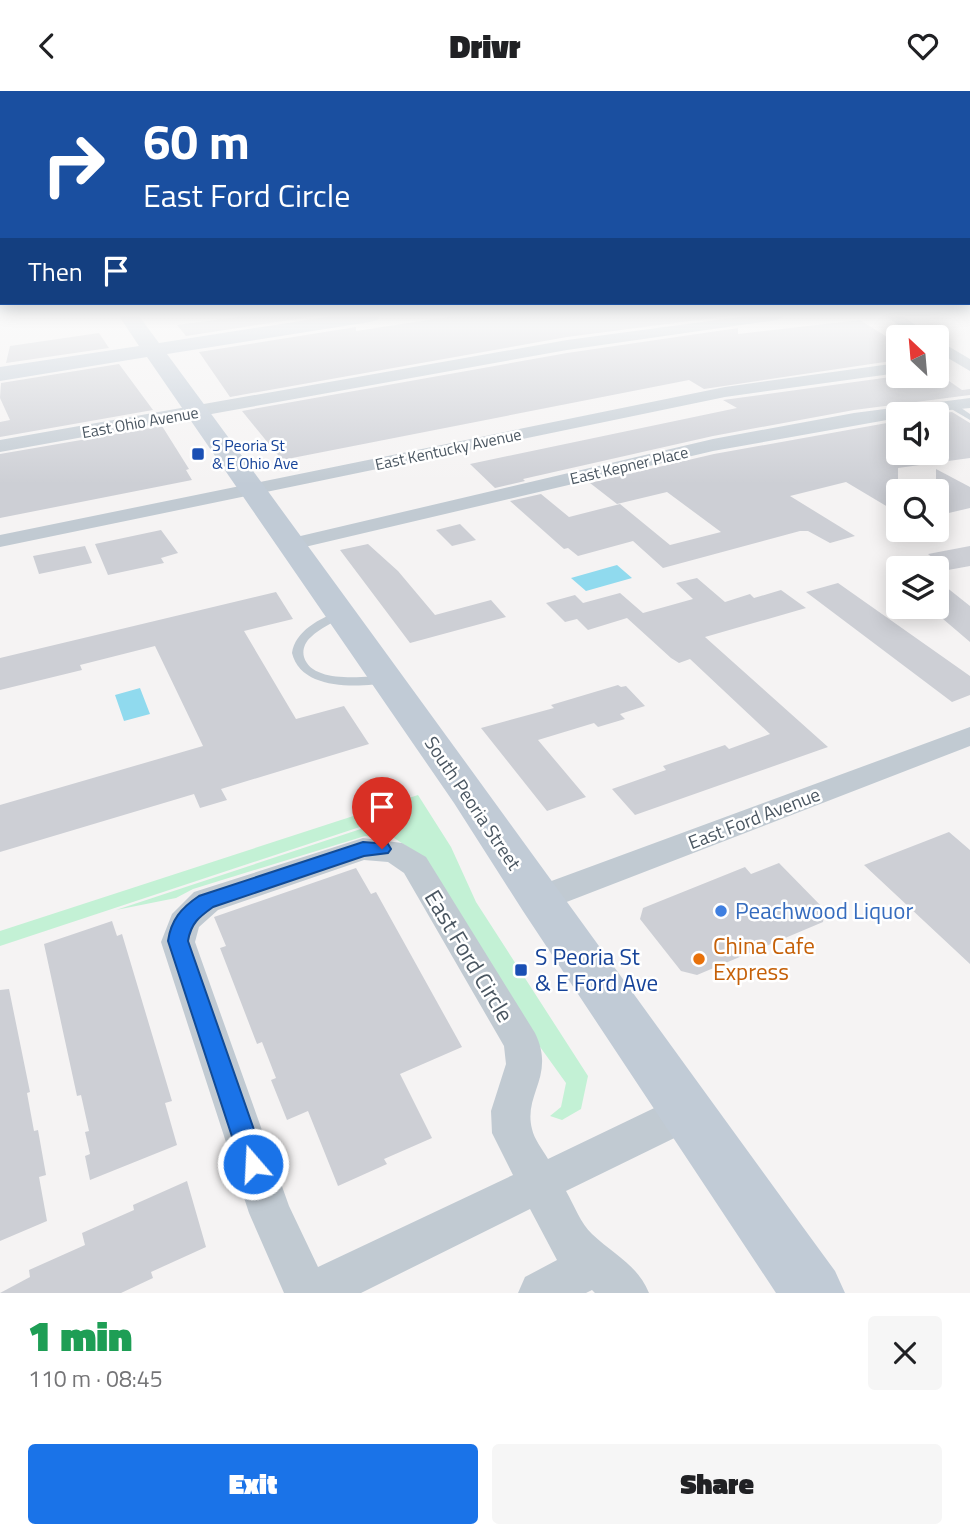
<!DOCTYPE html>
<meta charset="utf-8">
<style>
:root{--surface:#fff;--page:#f6f6f6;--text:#202124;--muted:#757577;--accent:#1a73e8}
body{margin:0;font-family:"Titillium Web",sans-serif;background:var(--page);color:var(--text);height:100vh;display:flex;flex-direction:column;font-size:26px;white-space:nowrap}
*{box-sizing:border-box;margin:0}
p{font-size:23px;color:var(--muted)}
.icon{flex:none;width:38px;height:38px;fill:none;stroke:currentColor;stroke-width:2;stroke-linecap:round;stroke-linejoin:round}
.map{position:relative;height:1202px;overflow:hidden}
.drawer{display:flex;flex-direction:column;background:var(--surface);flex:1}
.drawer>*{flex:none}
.hud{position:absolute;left:0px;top:0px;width:971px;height:214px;box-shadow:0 4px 18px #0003;background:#1a4fa0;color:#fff;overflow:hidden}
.needle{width:46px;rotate:334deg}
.controls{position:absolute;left:886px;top:234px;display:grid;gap:14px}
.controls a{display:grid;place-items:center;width:63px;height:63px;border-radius:7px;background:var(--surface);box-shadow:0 4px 18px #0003;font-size:35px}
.pin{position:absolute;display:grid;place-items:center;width:60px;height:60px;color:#fff;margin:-72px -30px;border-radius:50% 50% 50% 0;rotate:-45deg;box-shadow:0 0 7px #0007}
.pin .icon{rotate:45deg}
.me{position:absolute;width:77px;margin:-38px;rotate:341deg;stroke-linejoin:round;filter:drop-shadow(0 0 5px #0008)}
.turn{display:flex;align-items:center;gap:24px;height:147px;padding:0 28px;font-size:32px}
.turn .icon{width:91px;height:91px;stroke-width:2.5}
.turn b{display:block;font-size:49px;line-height:60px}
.then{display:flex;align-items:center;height:66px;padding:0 28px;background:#0003;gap:14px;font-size:26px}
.round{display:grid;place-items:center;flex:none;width:74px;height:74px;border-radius:7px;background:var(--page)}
.headline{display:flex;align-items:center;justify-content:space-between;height:119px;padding:0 28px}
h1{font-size:42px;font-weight:800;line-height:52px;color:#1e9e55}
.cta{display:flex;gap:14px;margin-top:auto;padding:14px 28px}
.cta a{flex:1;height:80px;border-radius:7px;background:var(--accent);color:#fff;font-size:28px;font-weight:800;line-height:80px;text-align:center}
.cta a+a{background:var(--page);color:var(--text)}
header{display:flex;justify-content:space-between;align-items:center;height:91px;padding:0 28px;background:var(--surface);font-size:32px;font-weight:800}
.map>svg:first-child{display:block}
.green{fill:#c3f1d5}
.water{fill:#90daee}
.building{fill:#cdcfd5}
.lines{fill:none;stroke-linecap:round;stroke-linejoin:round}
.lane{fill:#c1cad2;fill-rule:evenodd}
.street{fill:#c1cad2;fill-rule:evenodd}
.secondary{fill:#c1cbd6;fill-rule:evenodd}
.route{fill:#1a73e8;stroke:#114b97;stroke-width:2}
.transit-dot{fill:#1a4fb4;stroke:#fff;stroke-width:2.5}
.shop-dot{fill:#3f7fe0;stroke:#fff;stroke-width:2.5}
.food-dot{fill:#e8710a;stroke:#fff;stroke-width:2.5}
.labels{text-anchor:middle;stroke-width:5;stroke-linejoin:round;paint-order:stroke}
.far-street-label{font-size:16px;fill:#4a5661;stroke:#fff}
.far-transit-label{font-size:16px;fill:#164399;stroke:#fff;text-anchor:start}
.street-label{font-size:19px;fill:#4a5661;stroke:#fff}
.near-shop-label{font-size:23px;fill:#366cbe;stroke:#fff;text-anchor:start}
.near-food-label{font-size:23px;fill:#c56008;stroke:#fff;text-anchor:start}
.near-street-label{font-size:23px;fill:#4a5661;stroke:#fff}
.near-transit-label{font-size:23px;fill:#164399;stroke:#fff;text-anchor:start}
</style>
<header><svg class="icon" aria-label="back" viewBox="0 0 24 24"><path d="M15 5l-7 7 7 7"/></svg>Drivr<svg class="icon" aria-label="heart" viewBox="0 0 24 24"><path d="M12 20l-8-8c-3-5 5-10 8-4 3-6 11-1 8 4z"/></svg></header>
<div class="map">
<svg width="970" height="1202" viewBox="0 0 970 1202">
<rect width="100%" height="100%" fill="#f5f3f3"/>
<path class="green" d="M418,704L451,756L476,811L588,985L581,1018L562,1029L550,1025L561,1016L566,992L525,935L414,760L394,747L365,745L193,798L176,807L116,819L385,730L384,728L0,855V840Z"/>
<path class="water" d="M617,474L632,487L586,500L571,487Z
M140,597L150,623L124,630L115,604Z"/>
<path class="building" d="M244,225H316L186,245L177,234Z
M454,225H729L567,246L230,306L199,261L356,236V240Z
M860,229L898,253V269L704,298L689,289L282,369L242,320L567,262L738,237V243Z
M99,242L109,257L6,272L10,255Z
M119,273L153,319L0,346V331L10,329L0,307L1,292Z
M898,285V293L946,288L962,299L970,298V304L854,319L713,345L523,388L525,390L495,397L470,373L737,317L723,309Z
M952,321L970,332V367L898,377V422L846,391L790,405L855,445L830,452L808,440H800L663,477L633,450L578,465L568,457L564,458L510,410L541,403L569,426L620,413L670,454L721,441L667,401L617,413L590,392L714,363L898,330V362H936V324H928Z
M162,335L189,378L186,379L192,389L0,427V363Z
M936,378L970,396V417L936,425Z
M460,433L476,449L452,455L436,439Z
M161,439L178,462L161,467L164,472L108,484L95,453Z
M368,453L398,480L435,524L491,509L506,526L410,552L340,459Z
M85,455L92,472L39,483L33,465Z
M970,455V475L948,479L928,463Z
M697,487L725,511L750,503L754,507L781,499L806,517L705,546L828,656L635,724L612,698L666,679L663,675L725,654L729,658L770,643L690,568L679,572L671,567L627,527L588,539L577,528L565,531L546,512L575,504L583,512L620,502L643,522L693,508L676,492Z
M936,488L970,515V551L936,522Z
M838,492L970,585V604L952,611L806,501Z
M276,501L293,528L244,540L296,628L344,615L369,653L221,698L227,709L200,717L194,703L0,761V714L203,655L155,555L80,574L82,579L0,599V567Z
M618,594L621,596L626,595L645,615L620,623L625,628L598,636L594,632L538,649L586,706L547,720L481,637L554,617L551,614Z
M949,741L970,759V873L864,774Z
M779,772L825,819L823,831L697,884L681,880L640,828L643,817L745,776L751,783Z
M356,777L371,803L376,801L462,956L400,983L432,1047L384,1068L387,1073L338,1095L308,1020L287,1029L271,989L276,987L262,951L257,953L220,857L226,855L214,826Z
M112,830L117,845L122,843L172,1010L165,1012L177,1054L90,1089L85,1065L90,1063L85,1041L89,1040L81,1004L77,1005L44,853Z
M9,898L30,1001L27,1002L34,1040L38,1039L46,1084L39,1086L47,1130L0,1150V899Z
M187,1090L206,1156L151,1181L153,1187L121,1202H0L30,1186L29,1179L85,1154L82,1142L134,1119L133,1114Z"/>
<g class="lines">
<path class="lane" d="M948,312H954L970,323V329L948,316Z
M340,520L346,523L344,525C333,532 320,537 311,546C305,551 302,559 304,566C312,593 365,586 386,584L390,585L392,588L390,591C360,597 301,600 292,562C295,540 320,527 340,520Z"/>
<path class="street" d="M747,225H784L777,229L567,259L0,361V349L567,249Z
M886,225H903L934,247H916Z
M936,248L970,268V280L936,260Z
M898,272V282L725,306L0,456V444L725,296Z
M970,307V317L898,324V327L713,360L292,459L284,458L281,453L284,448L292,447L713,348L854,322Z
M970,636V655L551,817L539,820L527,817L523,808L527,799Z
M363,747L402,752L426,766L535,942C556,985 523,1003 532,1038C534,1048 543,1059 548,1068L673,1008L687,1003L701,1008L707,1021L701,1034L566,1100C574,1114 581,1133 592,1143C614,1164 637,1173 649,1202H595L592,1199L586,1202H518L525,1186L557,1169L530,1118L361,1202H284L249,1122L161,851L172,823L194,801ZM364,769L388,771L404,782L504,955L506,973L491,1020L492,1042L513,1084L318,1176L289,1115L195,851L199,836L218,819Z"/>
<path class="secondary" d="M119,225H139L159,252L332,225H380L377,229L370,231L167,263C392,568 612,874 835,1180L845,1202H776L523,820L454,712L147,266L0,290V276L139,255Z"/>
</g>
<linearGradient id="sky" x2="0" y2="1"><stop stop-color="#85c3ea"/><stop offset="0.57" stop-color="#fafafa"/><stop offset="1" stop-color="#fafafa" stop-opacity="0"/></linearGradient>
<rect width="970" height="393" fill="url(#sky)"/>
<path class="route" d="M363,751L388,753L391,758L388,762L364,765L213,816C199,826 191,832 188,850L266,1073L262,1081L253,1084L244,1081L241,1073L168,850C171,829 181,817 199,805Z"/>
<g class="transit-dot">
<rect x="191" y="356" width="14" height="14" rx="3.5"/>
<rect x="514" y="872" width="14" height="14" rx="3.5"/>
</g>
<circle class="shop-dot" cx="721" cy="820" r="7"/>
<circle class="food-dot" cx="699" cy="868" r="7"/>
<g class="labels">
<g class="far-street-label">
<text transform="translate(140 331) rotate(-10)" y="6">East Ohio Avenue</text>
<text transform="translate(448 358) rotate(-12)" y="6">East Kentucky Avenue</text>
<text transform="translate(629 374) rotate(-13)" y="6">East Kepner Place</text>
</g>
<g class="far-transit-label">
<text x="212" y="360">S Peoria St<tspan x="212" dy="18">&amp; E Ohio Ave</tspan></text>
</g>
<g class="street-label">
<text transform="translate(473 712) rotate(56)" y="7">South Peoria Street</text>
<text transform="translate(754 727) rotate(-21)" y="7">East Ford Avenue</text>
</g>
<g class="near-shop-label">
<text x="735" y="828">Peachwood Liquor</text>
</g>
<g class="near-food-label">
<text x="713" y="863">China Cafe<tspan x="713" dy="26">Express</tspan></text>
</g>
<g class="near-street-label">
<text transform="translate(469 865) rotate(59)" y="8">East Ford Circle</text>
</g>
<g class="near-transit-label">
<text x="535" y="874">S Peoria St<tspan x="535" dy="26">&amp; E Ford Ave</tspan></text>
</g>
</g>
</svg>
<div class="controls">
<a><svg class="needle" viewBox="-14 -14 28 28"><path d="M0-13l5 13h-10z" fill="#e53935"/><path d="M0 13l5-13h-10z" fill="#757577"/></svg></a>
<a><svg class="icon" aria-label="sound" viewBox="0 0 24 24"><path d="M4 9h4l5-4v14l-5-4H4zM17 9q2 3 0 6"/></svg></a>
<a><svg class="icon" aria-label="search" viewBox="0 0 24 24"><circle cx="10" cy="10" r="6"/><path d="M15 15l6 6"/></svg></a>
<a><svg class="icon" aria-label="layers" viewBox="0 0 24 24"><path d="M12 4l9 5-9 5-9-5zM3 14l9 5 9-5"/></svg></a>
</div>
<div class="pin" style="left:382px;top:758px;background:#d93025"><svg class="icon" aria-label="arrive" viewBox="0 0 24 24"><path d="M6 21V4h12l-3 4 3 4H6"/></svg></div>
<svg class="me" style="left:253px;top:1073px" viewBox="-20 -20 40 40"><circle r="17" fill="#1a73e8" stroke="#fff" stroke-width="3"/><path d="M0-11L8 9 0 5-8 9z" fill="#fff"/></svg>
<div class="hud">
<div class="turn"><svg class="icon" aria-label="right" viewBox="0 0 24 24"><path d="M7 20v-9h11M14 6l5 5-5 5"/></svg><div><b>60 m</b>East Ford Circle</div></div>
<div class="then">Then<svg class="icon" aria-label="arrive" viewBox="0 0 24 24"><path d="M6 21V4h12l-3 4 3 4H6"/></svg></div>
</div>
</div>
<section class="drawer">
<div class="headline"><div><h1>1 min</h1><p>110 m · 08:45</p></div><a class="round"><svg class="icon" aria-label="close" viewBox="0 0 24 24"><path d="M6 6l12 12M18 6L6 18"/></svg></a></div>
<div class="cta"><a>Exit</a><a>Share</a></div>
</section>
